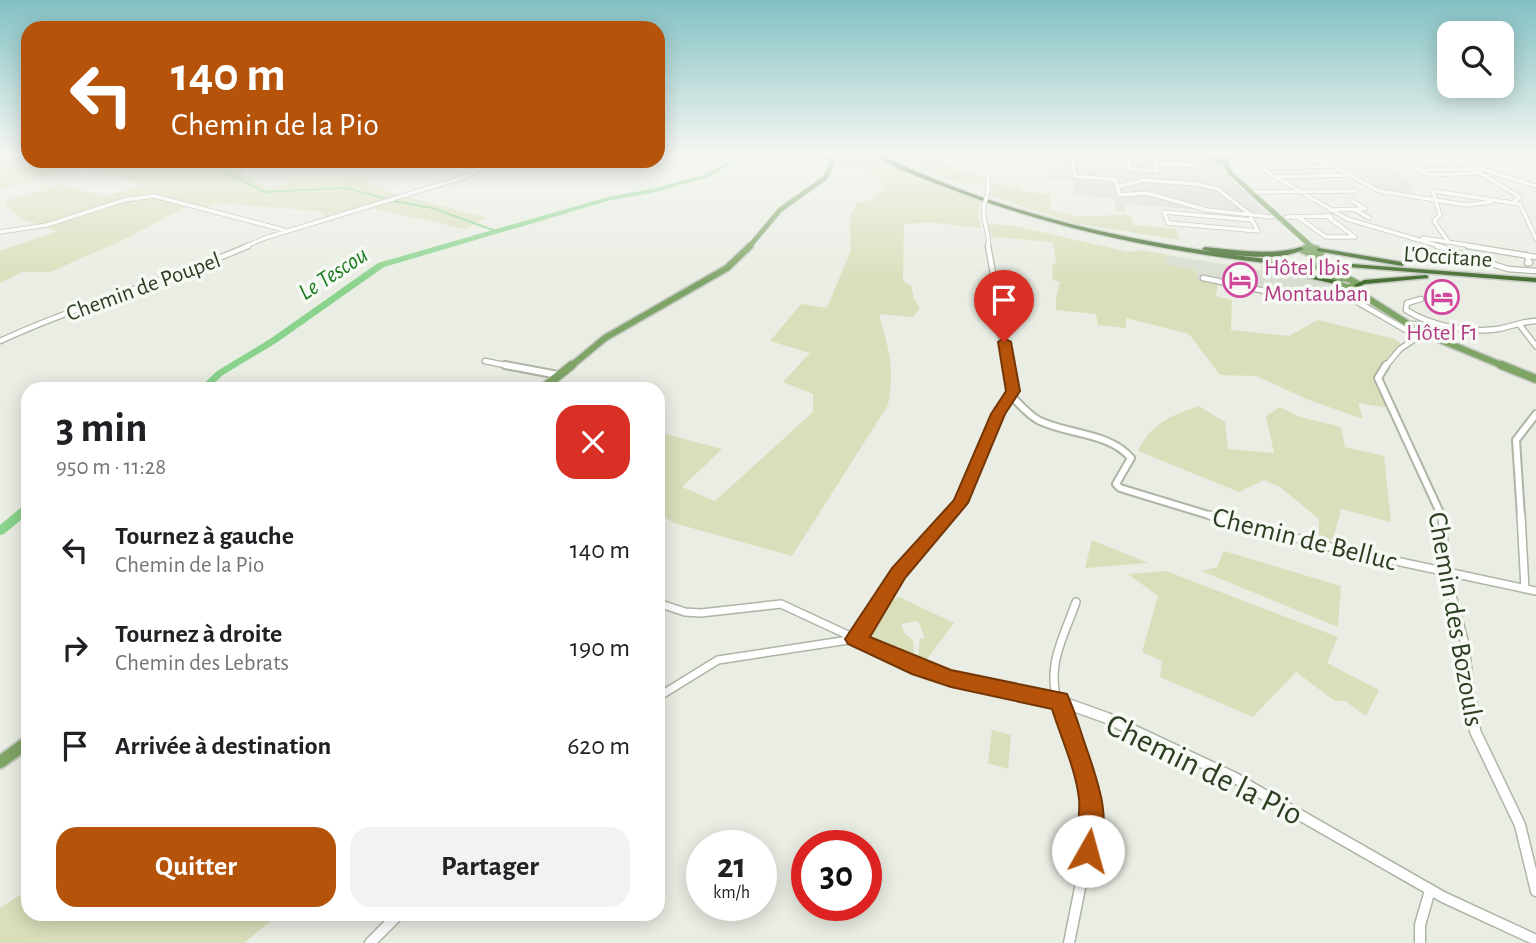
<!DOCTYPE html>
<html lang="fr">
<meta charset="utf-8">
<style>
:root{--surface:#fff;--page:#f2f2f2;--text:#202124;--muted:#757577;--accent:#b45309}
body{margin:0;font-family:"Alegreya Sans",sans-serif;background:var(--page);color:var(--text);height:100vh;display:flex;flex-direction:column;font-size:26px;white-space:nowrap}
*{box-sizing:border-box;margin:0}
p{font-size:23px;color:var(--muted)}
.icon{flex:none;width:38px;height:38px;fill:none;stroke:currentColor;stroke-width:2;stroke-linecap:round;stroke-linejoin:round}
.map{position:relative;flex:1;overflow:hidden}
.side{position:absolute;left:21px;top:382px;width:644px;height:539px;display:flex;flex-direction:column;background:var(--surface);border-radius:21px;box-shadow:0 4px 18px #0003}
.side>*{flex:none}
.guide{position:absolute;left:21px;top:21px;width:644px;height:147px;border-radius:21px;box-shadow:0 4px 18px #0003;background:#b45309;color:#fff;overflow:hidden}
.fabs{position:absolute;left:1437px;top:21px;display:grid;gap:14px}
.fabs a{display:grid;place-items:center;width:77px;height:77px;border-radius:14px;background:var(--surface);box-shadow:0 4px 18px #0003;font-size:35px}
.speed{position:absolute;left:686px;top:830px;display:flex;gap:14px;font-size:35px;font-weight:700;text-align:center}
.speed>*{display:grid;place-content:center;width:91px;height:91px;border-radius:50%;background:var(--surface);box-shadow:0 4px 18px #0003;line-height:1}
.speed small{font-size:18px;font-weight:400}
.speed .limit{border:10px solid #d22;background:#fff;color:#111}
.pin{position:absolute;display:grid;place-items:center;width:60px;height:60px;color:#fff;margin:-72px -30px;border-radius:50% 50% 50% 0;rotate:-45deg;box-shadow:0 0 7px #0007}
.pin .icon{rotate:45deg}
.me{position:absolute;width:77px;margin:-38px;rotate:7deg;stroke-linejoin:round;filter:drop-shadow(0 0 5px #0008)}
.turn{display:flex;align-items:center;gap:24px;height:147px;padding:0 35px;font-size:32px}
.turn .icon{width:91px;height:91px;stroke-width:2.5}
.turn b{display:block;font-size:49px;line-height:60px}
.round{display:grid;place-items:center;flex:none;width:74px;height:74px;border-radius:21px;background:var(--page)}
.headline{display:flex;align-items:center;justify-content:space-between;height:119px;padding:0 35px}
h1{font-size:42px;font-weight:600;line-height:52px}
.button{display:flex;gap:14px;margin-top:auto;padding:14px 35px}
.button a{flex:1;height:80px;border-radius:21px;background:var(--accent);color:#fff;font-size:28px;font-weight:600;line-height:80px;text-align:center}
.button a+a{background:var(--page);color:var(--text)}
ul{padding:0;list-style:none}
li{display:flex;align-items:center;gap:21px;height:98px;padding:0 35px}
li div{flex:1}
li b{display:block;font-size:26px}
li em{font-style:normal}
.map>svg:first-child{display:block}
.built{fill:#d8ddd1}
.green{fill:#d9dfbb}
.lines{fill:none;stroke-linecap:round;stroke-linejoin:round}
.stream{stroke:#8ad38c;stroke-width:2}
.river{fill:#8ad38c;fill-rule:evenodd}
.minor-far4-casing{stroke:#adb5a5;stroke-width:5}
.minor-far3-casing{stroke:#adb5a5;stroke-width:7}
.minor-far2-casing{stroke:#adb5a5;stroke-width:10}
.minor-far1-casing{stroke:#adb5a5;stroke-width:10}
.minor-casing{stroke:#adb5a5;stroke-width:13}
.major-far3-casing{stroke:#c4c9c1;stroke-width:6}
.major-far2-casing{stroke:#c4c9c1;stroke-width:9}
.major-far1-casing{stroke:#c4c9c1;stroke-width:11}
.major-casing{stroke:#c4c9c1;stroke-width:16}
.highway-casing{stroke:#c4c9c1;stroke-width:3}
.minor-far4{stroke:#fff;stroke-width:3.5}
.minor-far3{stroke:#fff;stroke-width:4.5}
.minor-far2{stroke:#fff;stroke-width:6}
.minor-far1{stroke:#fff;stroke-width:7}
.minor{stroke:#fff;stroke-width:10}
.major-far3{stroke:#7ea466;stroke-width:4.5}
.major-far2{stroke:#7ea466;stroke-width:6}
.major-far1{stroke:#7ea466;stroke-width:8}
.major{stroke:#7ea466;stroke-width:12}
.highway{fill:#426c2d;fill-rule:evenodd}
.minor-bridge-casing{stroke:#adb5a5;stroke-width:5;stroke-linecap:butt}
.highway-bridge-casing{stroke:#c4c9c1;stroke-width:10;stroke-linecap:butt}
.minor-bridge{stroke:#fff;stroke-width:3.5}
.highway-bridge{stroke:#426c2d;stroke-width:7}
.route{fill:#b45309;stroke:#753606;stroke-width:2}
.labels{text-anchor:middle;stroke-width:7;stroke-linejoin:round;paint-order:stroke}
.far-street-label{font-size:23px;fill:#2d3f22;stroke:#f7f9f4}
.far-hotel-label{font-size:23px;fill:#b23c85;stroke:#f7f9f4;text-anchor:start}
.far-water-label{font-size:24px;font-style:italic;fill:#1a7d1f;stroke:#f7f9f4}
.street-label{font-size:28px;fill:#2d3f22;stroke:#f7f9f4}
.near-street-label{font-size:33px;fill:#2d3f22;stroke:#f7f9f4}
</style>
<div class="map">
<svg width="1536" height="943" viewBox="0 0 1536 943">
<rect width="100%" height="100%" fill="#e9ede3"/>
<path class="built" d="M1031,152H1214L1224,173L1265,212L1238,213L1125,204L1126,212L1117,211L1114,199L1074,195L1072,181L1049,179L1050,163L1029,159Z
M1340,158L1364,159L1394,171L1418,188H1411L1415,193L1379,189Z
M1168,255L1326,281L1334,291L1345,296L1334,302H1319L1196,279L1165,264Z"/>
<path class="green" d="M0,152H28V161H259L239,173L270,189L289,181L364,179L389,192L487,218L465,229L364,206L325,216L318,211L219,203L206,207H186L121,241L50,272H22L0,283V251L57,231C36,224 16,221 5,201L60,185L106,196L147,185L83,170L45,177L0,189Z
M835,152H858L922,181L981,200L978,211L981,228L929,222L904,224L903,281L911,286L914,299L920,308L913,317L879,314C889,351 895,366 888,405L792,556L674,523L658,513V487L661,481L658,479V432L722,449L682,487L715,501L813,412V394L783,382L810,353L770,341L801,304L827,308L851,250L850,217L856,203L868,202L883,188L875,172L840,167Z
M890,152H962L938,155L956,171L986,177L979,185C950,184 915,166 890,152Z
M991,184L1019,186L1020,191L1051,194L1050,210L1074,216L1131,215L1133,225L1176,229L1179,240L1074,223L991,196Z
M986,224L1010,225L1129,252L1141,250L1168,255L1165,264L1198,270L1197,279L1218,284L1216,296L1232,300L1231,330L1289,336L1318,320L1395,339L1401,344L1379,368L1375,379L1389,408L1358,403L1363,419L1309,400L1256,376L1220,375L1189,334L1126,318V328L1098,325L1096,314L1056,310V297L1060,282L1053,280L1052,265L1056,264L1053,242L993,237Z
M1199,406L1225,422L1228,449L1274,453L1266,416L1280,407L1300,417L1341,427L1345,447L1384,456L1391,522L1341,509L1333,540L1319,537V519L1280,487L1264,480L1239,492L1138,451C1150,424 1172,415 1199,406Z
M1092,540L1148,563L1085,568Z
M1224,551L1341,586L1338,627L1201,571L1217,567Z
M1166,571L1338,637L1327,663L1379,690L1366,716L1345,701H1335L1296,672L1253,717L1160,677L1162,661L1142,652L1158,596L1128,574Z
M899,597L954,623L924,663L918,658L920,639L925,638L918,621L901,624L905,634L913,640L914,656L911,658L870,639L890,601Z
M992,730L1011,735L1008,769L988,763Z
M28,890V914H279L244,943H0V908Z"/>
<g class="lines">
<path class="stream" d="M222,169L264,192L346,188L387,199
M393,201L432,208L496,231"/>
<path class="river" d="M736,152H742L745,155L709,177L652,193L611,200L384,267L276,343L223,375L209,388H199L217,371L270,339L378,263L608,197L652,189L705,175L739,155Z
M28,504V514L4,534L0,535V525L24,505Z"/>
<g class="minor-far4-casing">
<path id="minor-far4" d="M978,152L973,157L988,175V191
M1071,152L1075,176L1116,180L1119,195L1147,193L1207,210L1272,217
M1125,152L1130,169L1156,171L1155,163L1193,165L1190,159L1211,158
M1272,152L1328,163L1379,191L1467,205L1491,202
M1348,152L1355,155L1405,153
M1427,152L1536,186
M1465,152H1476
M1494,152L1509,155
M1245,159L1347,219L1443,247
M1228,161H1247
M321,163L342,164L357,161
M1427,163L1409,164L1429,175L1479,173
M1262,168L1331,166
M1422,170L1474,169
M1478,172L1520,197L1514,201
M1278,177L1347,175
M1232,179L1248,192L1355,191
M1142,180L1197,184L1218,189L1247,212
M1117,187L1140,181
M984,206C981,223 991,232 988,247
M1330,210L1365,209L1351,200
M1356,210L1369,218
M1164,212L1252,220L1258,231L1168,223Z
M1249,213L1252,220
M1286,217L1331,216
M1298,217L1326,237H1355L1328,217
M0,232L47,225L124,200L154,196L284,230
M1423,238L1479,247
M1448,241L1434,221L1440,215L1433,191L1520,204L1536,239
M244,247L265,238L468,176L489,161"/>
</g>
<g class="minor-far3-casing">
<path id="minor-far3" d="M988,246L995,284L990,307L992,320L1004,342L1009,367
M1437,246L1508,269L1536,271
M1468,246L1536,257
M1526,255L1530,263H1527
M1203,278L1293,297L1330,300L1343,293
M1335,289L1418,337L1400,349L1385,367
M1421,299L1407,303L1406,310C1431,326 1468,333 1498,329C1511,327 1523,321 1536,321
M1413,324L1427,325
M1519,324L1536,346
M0,341C80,304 167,281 248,246
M485,361L514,367"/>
</g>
<g class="minor-far2-casing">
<path id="minor-far2" d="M505,365L558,375
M1386,365L1378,378L1442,517
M1011,396C1020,404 1029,416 1040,421C1070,435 1108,432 1131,458L1116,484L1120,488L1215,517
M948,517C979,482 987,430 1013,391L1008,365
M1521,517L1516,440L1536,414"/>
</g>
<g class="minor-far1-casing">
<path id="minor-far1" d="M1209,515L1326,546L1536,591
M1442,515L1446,573L1465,644L1472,706
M1521,515L1525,589
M658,603L685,612L701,613L781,604L919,668L951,679L1073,706
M658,697L718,660L855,639L862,633L899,573L950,515
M1059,706C1045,667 1063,639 1076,602"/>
</g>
<g class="minor-casing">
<path id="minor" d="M1059,704L1091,798L1092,828L1069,943
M1068,704L1107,718L1235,778L1443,897L1536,940
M1472,704L1475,731L1520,825L1536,891
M370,943L399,914
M1420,943V925L1430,890"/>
</g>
<g class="major-far3-casing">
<path id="major-far3" d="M1217,156L1228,160L1220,162L1211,158Z
M1224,162L1231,174L1312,247
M749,247L780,210L825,178L832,164L826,152"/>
</g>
<g class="major-far2-casing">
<path id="major-far2" d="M1307,247L1317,249L1321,253L1311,254L1302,250Z
M1311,255L1334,273L1335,279
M1346,287H1355L1358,284L1347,278L1335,279L1338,284L1356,291L1421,332L1506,367
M570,367L605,338L727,268L750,246"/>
</g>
<g class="major-far1-casing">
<path id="major-far1" d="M1501,365L1536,379
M543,388L572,365"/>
</g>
<g class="major-casing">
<path id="major" d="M0,762L28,742"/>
</g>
<g class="highway-casing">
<path id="highway" d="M868,152H875C1011,221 1164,250 1315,264L1318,266L1315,268C1192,257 1072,235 956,191C927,180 894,169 868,152Z
M1205,247C1237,250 1270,256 1301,247L1304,249C1279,263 1230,255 1203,250L1202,249Z
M1319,248L1402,262L1405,264L1402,266L1317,251V249Z
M1339,263L1536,278V282L1337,266L1336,265Z
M1265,265L1335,280L1338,282L1335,284L1263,268V266Z
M1426,275L1428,276V278L1365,284L1358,287L1354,285L1364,280Z"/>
</g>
<use href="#minor-far4" class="minor-far4"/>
<use href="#minor-far3" class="minor-far3"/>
<use href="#minor-far2" class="minor-far2"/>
<use href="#minor-far1" class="minor-far1"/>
<use href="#minor" class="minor"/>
<use href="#major-far3" class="major-far3"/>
<use href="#major-far2" class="major-far2"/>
<use href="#major-far1" class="major-far1"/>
<use href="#major" class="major"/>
<use href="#highway" class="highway"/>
<g class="minor-bridge-casing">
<path id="minor-bridge" d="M984,206L988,191"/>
</g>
<g class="highway-bridge-casing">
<path id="highway-bridge" d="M1315,266L1341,268"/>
</g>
<use href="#minor-bridge" class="minor-bridge"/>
<use href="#highway-bridge" class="highway-bridge"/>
</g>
<linearGradient id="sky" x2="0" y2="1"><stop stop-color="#82c0c3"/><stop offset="0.54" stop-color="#f5f7f2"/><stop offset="1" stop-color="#f5f7f2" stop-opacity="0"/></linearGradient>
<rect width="1536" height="284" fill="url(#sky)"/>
<path class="route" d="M1004,338L1011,342L1020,391L1005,414L968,503L905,578L870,637L951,670L1067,694C1074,709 1079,726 1084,741C1097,780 1114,819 1096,859L1088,863L1079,859C1073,846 1081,818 1079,799C1076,770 1061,738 1052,709L951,687L912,674L848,644L845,639L892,568L954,500L991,414L1006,391L998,342Z"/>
<defs>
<g id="hotel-ring" transform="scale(1.75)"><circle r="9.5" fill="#f7f9f4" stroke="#d1479c" stroke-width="1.5"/><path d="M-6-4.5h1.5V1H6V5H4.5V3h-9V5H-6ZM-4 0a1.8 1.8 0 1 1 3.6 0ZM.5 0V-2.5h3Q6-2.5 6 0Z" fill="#d1479c"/></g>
</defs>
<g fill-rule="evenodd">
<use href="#hotel-ring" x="1240" y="280"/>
<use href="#hotel-ring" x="1442" y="297"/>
</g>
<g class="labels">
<g class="far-street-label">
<text transform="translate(1448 256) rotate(4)" y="8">L'Occitane</text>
<text transform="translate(143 286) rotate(-20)" y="8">Chemin de Poupel</text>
</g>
<g class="far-hotel-label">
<text x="1264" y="275">Hôtel Ibis<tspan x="1264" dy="26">Montauban</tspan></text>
<text x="1442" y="340" text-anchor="middle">Hôtel F1</text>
</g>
<g class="far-water-label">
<text transform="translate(333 273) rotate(-33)" y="8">Le Tescou</text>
</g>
<g class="street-label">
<text transform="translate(1305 538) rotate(14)" y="10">Chemin de Belluc</text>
<text transform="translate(1457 619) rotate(80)" y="10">Chemin des Bozouls</text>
</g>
<g class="near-street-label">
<text transform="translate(1205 768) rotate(26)" y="12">Chemin de la Pio</text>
</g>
</g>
</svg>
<div class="fabs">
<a><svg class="icon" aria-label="search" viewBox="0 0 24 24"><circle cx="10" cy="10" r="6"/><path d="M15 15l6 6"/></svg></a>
</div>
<div class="speed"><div>21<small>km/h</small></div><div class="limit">30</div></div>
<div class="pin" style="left:1004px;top:342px;background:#d93025"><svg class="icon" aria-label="arrive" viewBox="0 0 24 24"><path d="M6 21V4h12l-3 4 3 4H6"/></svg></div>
<svg class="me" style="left:1088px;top:851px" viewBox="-20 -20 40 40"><circle r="19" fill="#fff"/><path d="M0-13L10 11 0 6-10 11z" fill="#b45309"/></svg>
<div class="guide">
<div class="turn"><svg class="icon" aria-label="left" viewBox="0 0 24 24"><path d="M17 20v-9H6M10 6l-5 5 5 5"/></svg><div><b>140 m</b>Chemin de la Pio</div></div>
</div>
<section class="side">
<div class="headline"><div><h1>3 min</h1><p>950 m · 11:28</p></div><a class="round" style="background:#d93025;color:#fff"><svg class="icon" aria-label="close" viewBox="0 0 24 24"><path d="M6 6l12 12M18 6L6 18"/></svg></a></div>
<ul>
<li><svg class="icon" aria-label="left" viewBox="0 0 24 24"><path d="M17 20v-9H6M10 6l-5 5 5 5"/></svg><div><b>Tournez à gauche</b><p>Chemin de la Pio</p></div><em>140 m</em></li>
<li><svg class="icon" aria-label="right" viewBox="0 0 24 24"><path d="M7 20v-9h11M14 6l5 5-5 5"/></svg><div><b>Tournez à droite</b><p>Chemin des Lebrats</p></div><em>190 m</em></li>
<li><svg class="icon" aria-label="arrive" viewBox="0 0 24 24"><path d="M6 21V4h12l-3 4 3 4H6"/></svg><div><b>Arrivée à destination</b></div><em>620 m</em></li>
</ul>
<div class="button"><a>Quitter</a><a>Partager</a></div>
</section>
</div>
